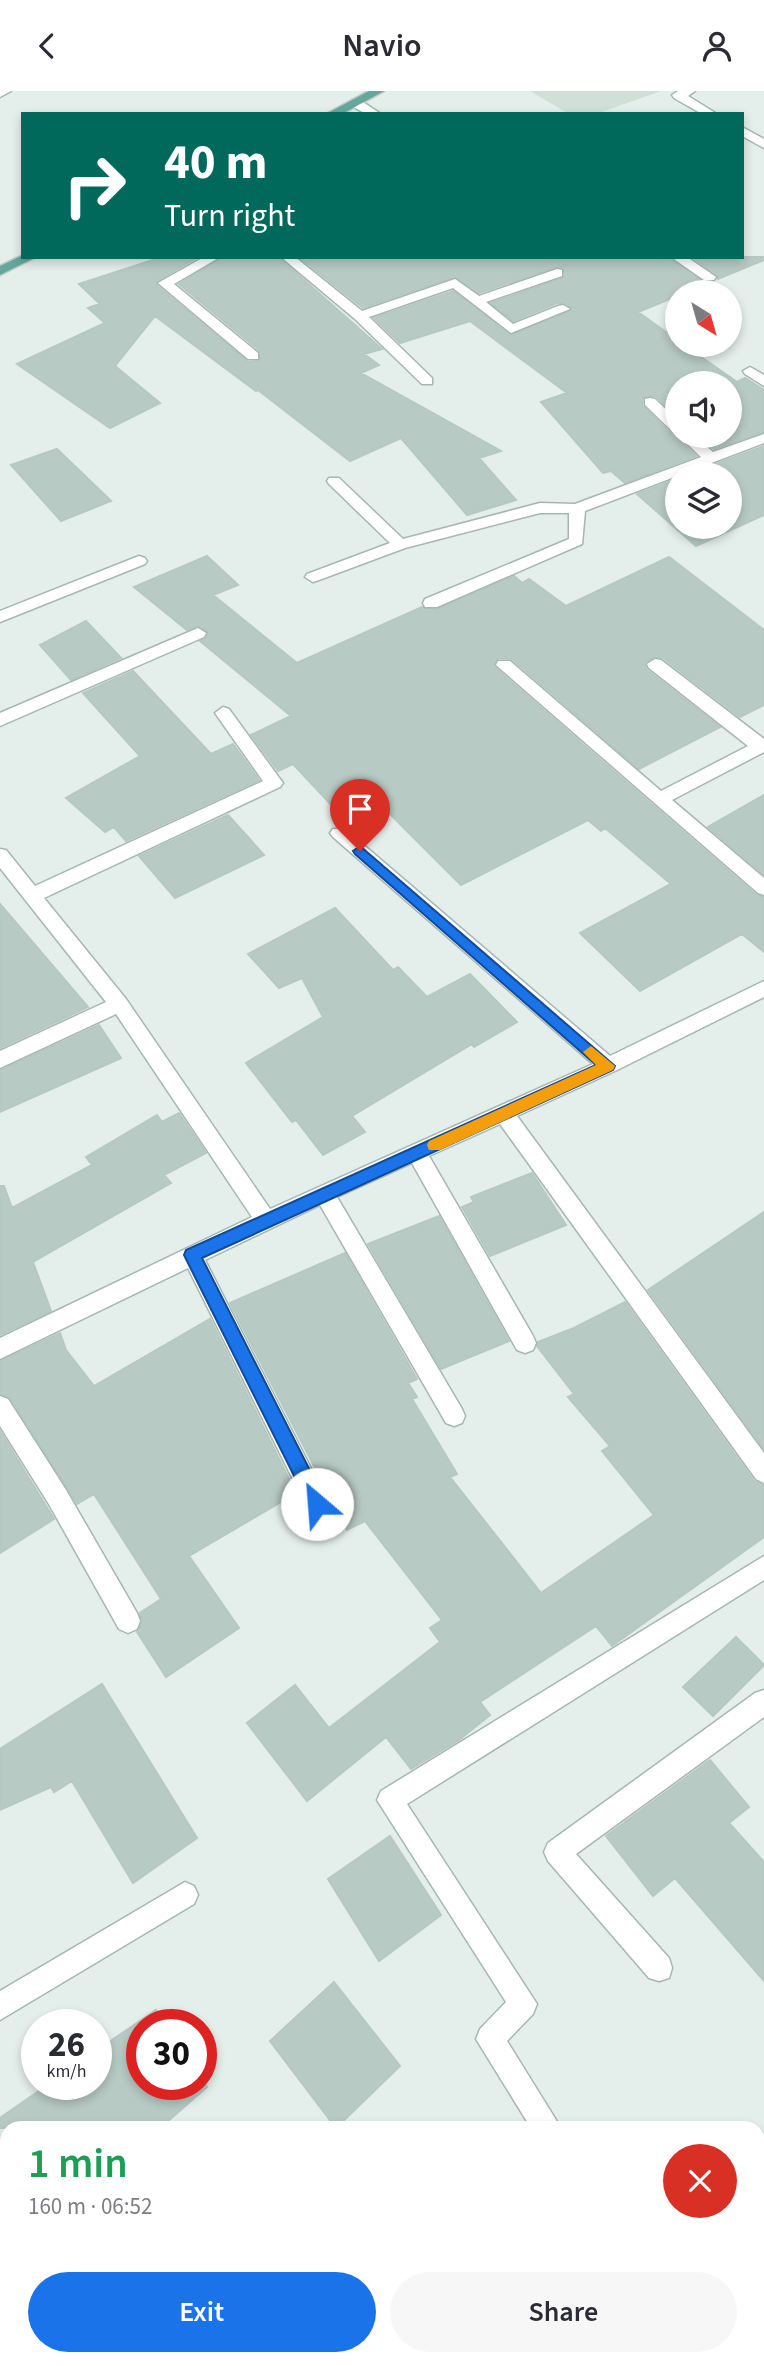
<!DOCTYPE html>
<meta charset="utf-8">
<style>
:root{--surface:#fff;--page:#f7f7f7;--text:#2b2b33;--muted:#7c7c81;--accent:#1a73e8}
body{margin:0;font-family:"Source Sans 3",sans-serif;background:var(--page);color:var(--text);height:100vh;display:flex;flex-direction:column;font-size:26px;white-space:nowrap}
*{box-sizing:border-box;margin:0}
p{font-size:23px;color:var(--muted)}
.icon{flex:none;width:38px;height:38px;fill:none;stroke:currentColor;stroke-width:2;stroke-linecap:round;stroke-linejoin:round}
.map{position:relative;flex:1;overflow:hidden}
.drawer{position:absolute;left:0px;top:2030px;width:765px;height:245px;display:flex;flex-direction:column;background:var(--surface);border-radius:21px 21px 0 0;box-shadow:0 4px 10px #0003}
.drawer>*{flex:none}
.guide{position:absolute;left:21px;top:21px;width:723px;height:147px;border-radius:0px;box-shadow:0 4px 10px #0003;background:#00695c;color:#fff;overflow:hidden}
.needle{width:46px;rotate:143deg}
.fabs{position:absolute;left:665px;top:189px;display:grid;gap:14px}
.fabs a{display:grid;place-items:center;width:77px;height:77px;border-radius:50%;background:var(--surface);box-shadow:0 4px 10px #0003;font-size:35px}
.speed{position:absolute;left:21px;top:1918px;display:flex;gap:14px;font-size:35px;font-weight:700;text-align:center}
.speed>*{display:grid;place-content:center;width:91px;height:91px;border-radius:50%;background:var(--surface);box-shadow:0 4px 10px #0003;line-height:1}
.speed small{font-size:18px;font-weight:400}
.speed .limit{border:10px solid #d22;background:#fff;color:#111}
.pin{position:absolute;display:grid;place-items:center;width:60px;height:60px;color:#fff;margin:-72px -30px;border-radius:50% 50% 50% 0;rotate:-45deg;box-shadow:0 0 7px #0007}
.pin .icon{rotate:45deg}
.me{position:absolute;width:77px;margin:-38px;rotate:333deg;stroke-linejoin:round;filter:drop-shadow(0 0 5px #0008)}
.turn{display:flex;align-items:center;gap:24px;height:147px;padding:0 28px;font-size:32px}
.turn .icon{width:91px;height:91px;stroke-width:2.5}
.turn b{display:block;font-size:49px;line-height:60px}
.round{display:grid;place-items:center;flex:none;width:74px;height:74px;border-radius:37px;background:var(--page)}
.headline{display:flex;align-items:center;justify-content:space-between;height:119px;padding:0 28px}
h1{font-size:42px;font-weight:600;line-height:52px;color:#1e9e55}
.button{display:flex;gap:14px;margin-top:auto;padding:14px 28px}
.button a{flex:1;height:80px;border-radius:42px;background:var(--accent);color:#fff;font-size:28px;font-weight:600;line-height:80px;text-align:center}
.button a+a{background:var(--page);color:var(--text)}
header{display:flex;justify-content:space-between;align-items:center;height:91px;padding:0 28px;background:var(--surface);font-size:32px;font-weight:600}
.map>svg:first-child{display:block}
.built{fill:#d1dfd9}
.building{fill:#b8cac4;stroke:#b5c9c2;stroke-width:2}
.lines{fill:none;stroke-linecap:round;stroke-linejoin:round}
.street-casing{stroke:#a6b7b2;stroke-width:3}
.primary-casing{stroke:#c1cac8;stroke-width:3}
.street{fill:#fff;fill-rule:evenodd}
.primary{fill:#64a89b;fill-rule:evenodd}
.route{fill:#1a73e8;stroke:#114b97;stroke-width:2}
.slow{fill:#f59e0b}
</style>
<header><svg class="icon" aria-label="back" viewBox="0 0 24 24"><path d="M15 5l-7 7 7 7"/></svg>Navio<svg class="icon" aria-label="person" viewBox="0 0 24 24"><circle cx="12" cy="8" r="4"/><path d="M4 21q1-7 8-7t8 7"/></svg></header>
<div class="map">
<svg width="764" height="2275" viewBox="0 0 764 2275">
<rect width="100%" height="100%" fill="#e4eeea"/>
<path class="built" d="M530,0H661L596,23H569Z"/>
<path class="building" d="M162,166H198L157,190L156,194L248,271L260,270V260L179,193L223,166H278L382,258L364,263L379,274L361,282L501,360L479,367L516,409L467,424L401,347L350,370L258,299L256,300L155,225L115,275L160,312L110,337L17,273L105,232L88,217L100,213L79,193Z
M299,166H668L703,191L709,192L686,201H677V205L638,221L677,249V254H684L737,291L745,287L764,299V341L714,358L698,345H730V292H677V326L656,305L643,306L642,314L670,342L677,343V347L696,365L625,392L611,380L603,382L541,311L567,302L470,230L400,252L374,227L453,200L512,244L571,220L572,217L564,212H557L513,230L491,212L563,187L564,177L556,176L479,202L454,186L363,217Z
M692,166H764V169L718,188L717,184Z
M764,355V424L696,455L637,403L677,388V436H730V383H689Z
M57,358L111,410L61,430L11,374Z
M207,465L238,494L213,504L297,572L422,516L438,518L514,485L522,492L529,488L566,515L669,466L764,539V614L740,626L663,567L654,566L644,572L647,579L720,636L639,678L512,568L498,567L493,575L756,804L764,806V861L742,843L640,900L580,842L671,793L605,737L601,740L588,729L461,794L387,720L353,737L293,673L278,680L251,644L291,625L200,550L206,547L207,540L197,535L187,539L134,496Z
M86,530L121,567L71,589L40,554Z
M133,580L211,663L233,653L259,689L126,750L114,736L105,741L66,707L140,665L83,602Z
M764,704V784L708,736Z
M228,724L264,764L175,807L139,765Z
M0,813L88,916L0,957Z
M335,817L393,879L398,876L427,906L470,883L517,931L474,956L472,953L352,1025L365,1041L323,1064L296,1029L292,1031L246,972L323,926L302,887L279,897L248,863Z
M99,934L121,967L0,1021V979Z
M179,1022L206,1062L164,1084L171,1092L33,1171L51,1220L0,1244V1095H4L12,1117L92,1074L86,1066L157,1024L162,1031Z
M532,1082L566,1134L490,1165L462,1116L474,1111L471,1106Z
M764,1121V1358L648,1199Z
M439,1125L509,1250L441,1278L368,1153Z
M345,1162L417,1288L408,1292L417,1306L412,1308L457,1383L450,1386L541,1502L654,1424L602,1360L610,1355L568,1306L574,1303L537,1255L538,1251L574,1237L625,1211L754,1390L764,1394V1446L612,1555L596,1535L480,1611L490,1624L459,1649L411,1678L386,1646L307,1710L247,1632L295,1594L329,1637L440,1551L430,1537L442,1529L365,1430L347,1439L230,1212Z
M210,1228L296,1402L189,1465L239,1537L166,1586L137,1541L142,1531L140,1522L161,1508L94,1403L77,1413L10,1307L0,1303V1270L60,1242L66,1259L94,1295Z
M0,1340L54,1428L0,1462Z
M736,1546L764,1574L713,1625L683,1596Z
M102,1593L197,1747L133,1792L72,1690L54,1701L51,1696L0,1719V1658Z
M710,1669L749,1716L729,1732L764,1771V1890L675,1787L653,1805L606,1745Z
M390,1745L441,1824L379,1870L328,1788Z
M334,1891L400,1975L336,2037L270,1950Z
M156,1919L166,1934H142V1993H201V1987L207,1996L160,2037H0V2027L49,1993H96V1960Z"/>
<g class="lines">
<g class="street-casing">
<path id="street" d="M0,0H11L0,6Z
M678,0H695L688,5L717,23H702L674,7L672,4Z
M352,9H360L381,23H366L352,15Z
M742,36L764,48V57L742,45Z
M204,166H220L174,193L258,262V268H248L158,192Z
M281,166H295L362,220L455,188L479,205L557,178L562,179V185L486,211L513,233L558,215L563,214L570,218L511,242L453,197L369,226L432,287V293H422L355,228Z
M671,166H687L716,186L714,189H704Z
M750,276L764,284V295L745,283L743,280Z
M650,307L655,308L677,329V341L672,340L645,314V308Z
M764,343V352L585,420L582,453L437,516H425L423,512L425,508L569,448V422H540L405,457L319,489L313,491L305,486L307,483L390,452L329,393L327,390L329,387H339L403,448L540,412L575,413L701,366L679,345H694L713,361Z
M139,465L145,467L147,470L145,473L0,531V520Z
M198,537L206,542L204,546L0,635V622Z
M655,568L661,569L764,648V661L672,709L764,787V804L758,802L496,574L498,570H510L661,700L748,655L649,577L647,573Z
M223,616L229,618L280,688L283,692L280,696L44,807L126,908L270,1118L593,973L333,746L330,742L333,738H345L610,965L764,890V906L615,980L517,1025L764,1362V1392L756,1388L500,1033L429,1065L533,1245L536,1252L533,1259L525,1262L517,1259L412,1072L337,1106L462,1318L465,1325L462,1332L454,1335L446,1332L320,1114L205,1169L325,1405L329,1413L325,1421L317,1424L309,1421L188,1177L0,1268V1247L252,1126L116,923L0,977V960L106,911L0,777V758L6,759L35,795L263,690L215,622Z
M0,1305L8,1308L66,1399L137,1522L140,1530L137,1538L128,1542L119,1538L50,1415L0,1335Z
M764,1465V1489L407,1713L537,1913L533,1923L507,1950L561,2037H531L476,1948L480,1938L506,1911L377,1709L381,1700Z
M764,1599V1626L576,1763L669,1867L672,1877L669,1887L659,1890L649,1887L548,1770L544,1761L548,1752L755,1602Z
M185,1791L194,1795L198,1804L194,1813L0,1929V1900Z
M320,2268H357L354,2275H317Z
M680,2268H711L714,2275H683Z"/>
</g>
<g class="primary-casing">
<path id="primary" d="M369,0H384L342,23H326Z
M23,164L36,166L0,184V175Z"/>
</g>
<use href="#street" class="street"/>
<use href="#primary" class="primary"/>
</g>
<path class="route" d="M360,755L615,975L613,979L202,1167L324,1407L326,1413L324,1419L317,1421L311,1419L184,1164L186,1159L596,974L355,763L353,760Z"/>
<path class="slow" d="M591,955L615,975L613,979L440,1059H429L427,1054L429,1050L596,974L583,961Z"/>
</svg>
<div class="fabs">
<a><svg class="needle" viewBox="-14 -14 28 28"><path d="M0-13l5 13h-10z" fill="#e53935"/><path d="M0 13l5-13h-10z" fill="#7c7c81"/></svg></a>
<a><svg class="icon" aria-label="sound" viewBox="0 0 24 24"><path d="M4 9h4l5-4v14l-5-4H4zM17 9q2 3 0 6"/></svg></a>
<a><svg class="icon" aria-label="layers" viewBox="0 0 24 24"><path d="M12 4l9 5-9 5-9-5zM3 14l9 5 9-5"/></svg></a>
</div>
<div class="speed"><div>26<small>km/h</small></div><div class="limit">30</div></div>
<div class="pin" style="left:360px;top:760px;background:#d93025"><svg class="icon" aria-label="arrive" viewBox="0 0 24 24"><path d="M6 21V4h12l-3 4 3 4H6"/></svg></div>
<svg class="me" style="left:317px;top:1413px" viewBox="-20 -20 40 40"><circle r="19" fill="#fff"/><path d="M0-13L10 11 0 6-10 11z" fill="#1a73e8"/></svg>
<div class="guide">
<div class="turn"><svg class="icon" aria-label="right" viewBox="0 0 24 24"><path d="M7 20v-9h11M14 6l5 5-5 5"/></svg><div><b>40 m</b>Turn right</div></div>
</div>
<section class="drawer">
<div class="headline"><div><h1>1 min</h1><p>160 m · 06:52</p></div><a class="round" style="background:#d93025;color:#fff"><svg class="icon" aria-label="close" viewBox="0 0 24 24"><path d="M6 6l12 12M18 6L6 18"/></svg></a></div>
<div class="button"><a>Exit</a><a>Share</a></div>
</section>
</div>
